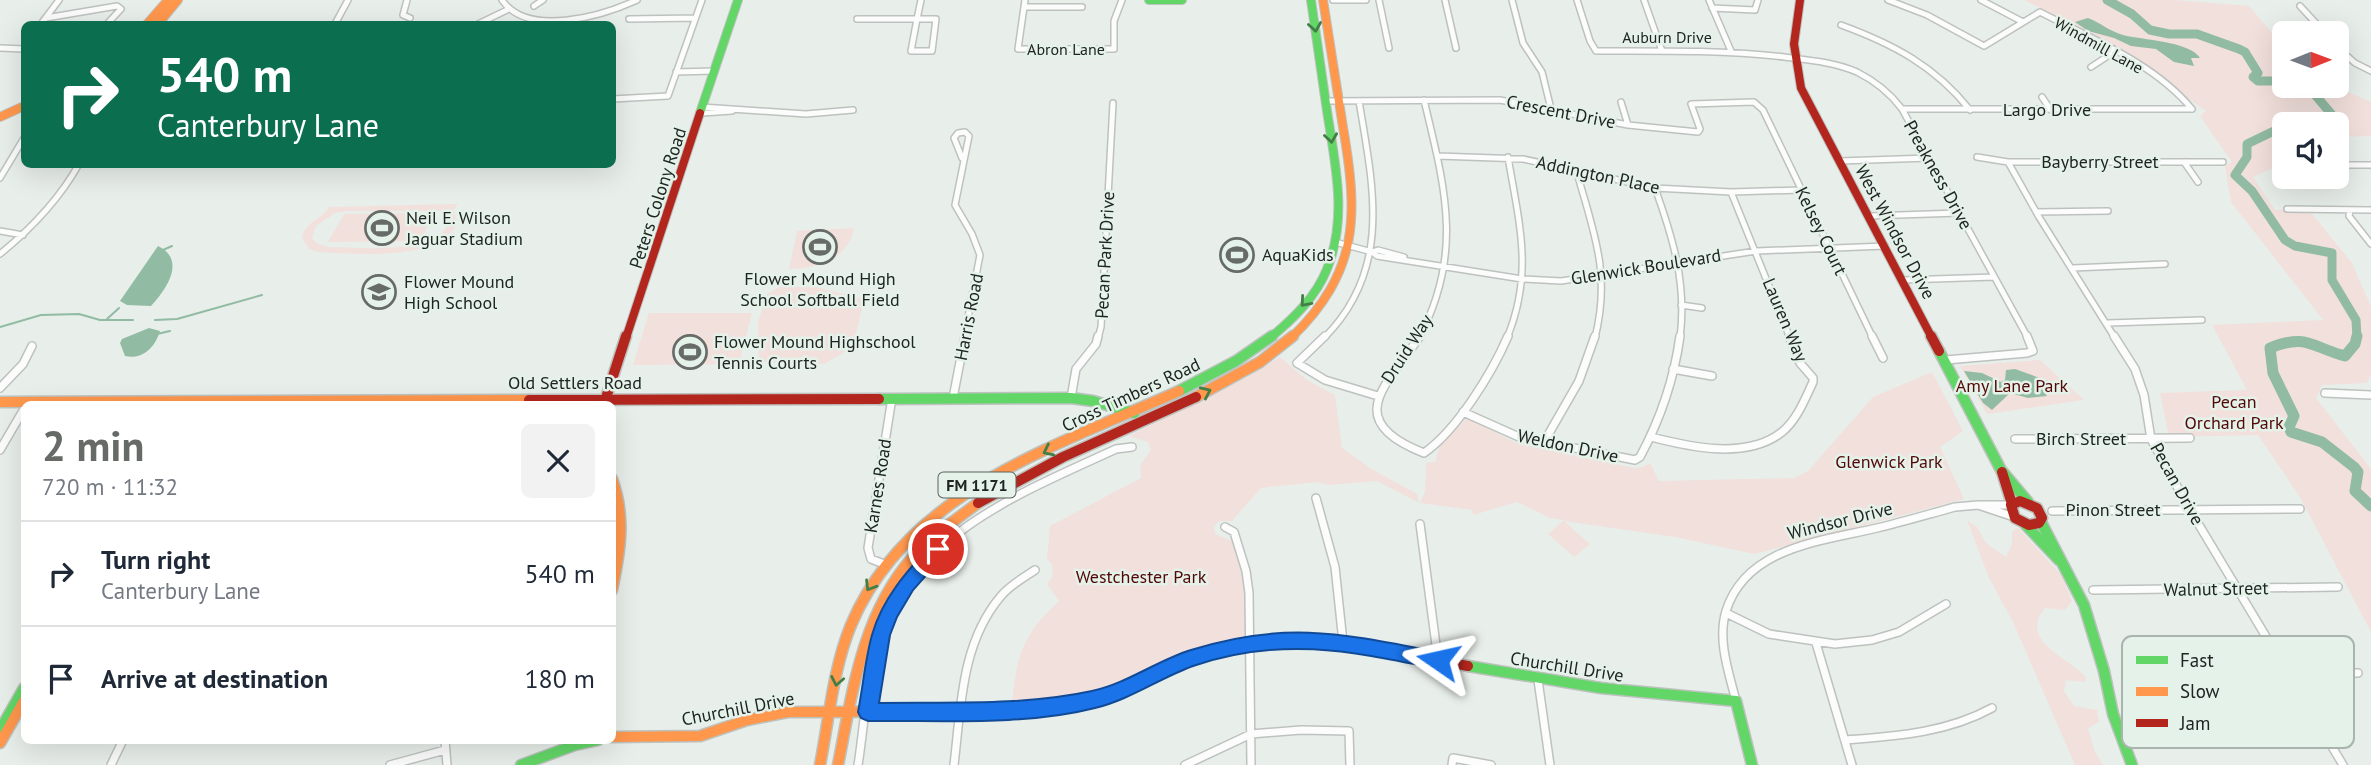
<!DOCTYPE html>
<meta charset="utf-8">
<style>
:root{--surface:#fff;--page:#f2f2f3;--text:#1f2937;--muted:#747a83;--line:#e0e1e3;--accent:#666b68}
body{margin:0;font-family:"PT Sans",sans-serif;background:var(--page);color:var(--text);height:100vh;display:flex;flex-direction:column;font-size:26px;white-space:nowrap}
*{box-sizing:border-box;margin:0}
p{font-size:23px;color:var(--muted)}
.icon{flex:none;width:38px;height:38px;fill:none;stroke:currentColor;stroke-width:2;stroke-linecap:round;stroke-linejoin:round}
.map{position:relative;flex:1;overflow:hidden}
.drawer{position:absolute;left:21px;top:401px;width:595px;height:343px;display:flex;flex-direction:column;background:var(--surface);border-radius:10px;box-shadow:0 7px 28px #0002}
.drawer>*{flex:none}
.hud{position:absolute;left:21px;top:21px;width:595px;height:147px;border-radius:10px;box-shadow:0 7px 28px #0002;background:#0b6e4f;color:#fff;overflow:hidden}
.needle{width:46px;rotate:89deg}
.buttons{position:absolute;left:2272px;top:21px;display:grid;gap:14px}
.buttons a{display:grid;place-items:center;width:77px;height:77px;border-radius:10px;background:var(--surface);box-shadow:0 7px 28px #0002;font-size:35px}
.pin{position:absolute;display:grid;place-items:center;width:60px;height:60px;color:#fff;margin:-30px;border:4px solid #fff;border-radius:50%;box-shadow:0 2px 7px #0007}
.me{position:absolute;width:77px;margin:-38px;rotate:281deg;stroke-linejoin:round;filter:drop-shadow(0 0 5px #0008)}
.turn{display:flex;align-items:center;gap:24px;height:147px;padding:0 21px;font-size:32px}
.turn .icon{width:91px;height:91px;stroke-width:2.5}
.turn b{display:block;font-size:49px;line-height:60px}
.round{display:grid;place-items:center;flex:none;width:74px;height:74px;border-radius:10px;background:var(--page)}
.summary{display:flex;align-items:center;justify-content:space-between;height:119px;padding:0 21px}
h1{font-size:42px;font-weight:700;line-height:52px;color:var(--accent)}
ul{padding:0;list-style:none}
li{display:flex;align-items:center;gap:21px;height:105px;padding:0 21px;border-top:2px solid var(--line)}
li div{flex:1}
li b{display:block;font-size:26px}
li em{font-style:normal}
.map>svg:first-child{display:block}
.green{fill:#f2e0dc;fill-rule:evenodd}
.water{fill:#91bba3}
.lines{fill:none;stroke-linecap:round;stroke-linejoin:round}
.stream{stroke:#91bba3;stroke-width:2}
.river-far1{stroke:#91bba3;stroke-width:9}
.river{stroke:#91bba3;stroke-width:11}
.street-far1-casing{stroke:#bdc2bf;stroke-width:8}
.street-casing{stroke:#bdc2bf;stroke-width:10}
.fast-far1-casing{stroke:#bdc2bf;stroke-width:10}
.fast-casing{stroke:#bdc2bf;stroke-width:13}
.slow-far1-casing{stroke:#bdc2bf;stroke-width:10}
.slow-casing{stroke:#bdc2bf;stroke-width:13}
.jam-far1-casing{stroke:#bdc2bf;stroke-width:10}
.jam-casing{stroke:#bdc2bf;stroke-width:13}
.street-far1{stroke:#fcfcfc;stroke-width:5}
.street{stroke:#fcfcfc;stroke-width:7}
.fast-far1{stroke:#63d668;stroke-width:8}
.fast{stroke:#63d668;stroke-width:10}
.slow-far1{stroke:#ff974d;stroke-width:8}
.slow{stroke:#ff974d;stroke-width:10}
.jam-far1{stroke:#b3261e;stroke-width:8}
.jam{stroke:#b3261e;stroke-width:10}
.oneway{stroke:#427e45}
.route{fill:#1a73e8;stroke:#114b97;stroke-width:2}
.labels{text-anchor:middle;stroke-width:5;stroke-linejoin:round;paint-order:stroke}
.far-street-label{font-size:16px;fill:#202522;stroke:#e4f2e9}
.shield{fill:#e4f2e9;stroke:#5b625e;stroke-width:2}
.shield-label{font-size:16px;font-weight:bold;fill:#202522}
.street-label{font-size:18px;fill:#202522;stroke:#e4f2e9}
.poi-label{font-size:18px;fill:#202522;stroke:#e4f2e9;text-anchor:start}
.park-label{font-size:18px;fill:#530707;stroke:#e4f2e9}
.key{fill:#e4f2e9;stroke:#a9b4ad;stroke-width:2}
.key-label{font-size:19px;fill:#202522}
</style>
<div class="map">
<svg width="2371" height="765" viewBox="0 0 2371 765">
<rect width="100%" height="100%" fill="#e8eeea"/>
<path class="green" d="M2024,0H2175L2249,6L2284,47V86H2334L2371,102V136L2336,137V124H2284V163L2253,177L2275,210L2308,209L2352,263L2371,307V374L2367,383L2322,385L2316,398L2371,469V632L2300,497L2258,435L2169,437L2160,393L2247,390L2212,325L2323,320L2231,202L2225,166L2232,162L2200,116L2206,111L2142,66L2055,19L2047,11Z
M458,204L453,210L457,221C446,262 354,254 319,252L309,249L302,238C305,221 322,220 329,207ZM347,211H440L448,218C449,257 355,247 328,247L316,243L312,238L316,226L335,213Z
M434,213L420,241L328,242L344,214Z
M854,228C849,259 816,269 789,269L797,231Z
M779,287H816L864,299L853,347L824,364L759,362L758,322L767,294Z
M649,313H752L739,364L633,365Z
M1280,357L1307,380L1335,395L1342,448L1370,468L1417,494L1419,503L1377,481L1329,485L1317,482L1261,488L1232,521H1220L1214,526L1215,534L1235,542L1245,590V637L1193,652L1091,695L1052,702L1012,704C1017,655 1022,635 1059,601L1047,584L1053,576L1052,565L1047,559L1050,526L1141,478L1140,465L1151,450L1148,442L1129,436L1247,377Z
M2040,360L2084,400L1987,414L1960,366Z
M1932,372L1963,431L1940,447L1964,499L1754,554L1675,537L1564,521L1590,544L1574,557L1548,534L1564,520L1550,518L1517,502L1473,515L1472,510L1420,503L1425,492L1426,463L1435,462L1440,446L1467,418L1516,443L1634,468L1643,467L1650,463L1659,481L1794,478L1808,471L1873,397Z
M1967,520L1977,527L1986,543L2006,557L2012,544V532L2017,527L2062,576L2072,601L2065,610L2045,608C2017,641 2071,659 2087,678L2084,682L2066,680L2064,691L2074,706L2097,710L2099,722L2088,728L2095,752L2103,765H2075L2013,622L1989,578Z"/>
<path class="water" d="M2088,18C2101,23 2109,31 2123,35C2142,40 2189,41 2200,58H2191L2194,66L2174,62L2156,49L2131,46L2114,38L2088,31L2075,22Z
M158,246C187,260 166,290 151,306L127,305L120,301Z
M149,328L160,331C155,348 142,360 125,356L120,343L122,339Z
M2015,369L2051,382L2053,386L2045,393L2047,396L2028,398L2010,393L1992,410L1983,403L1964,371L1982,373L2001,382L2005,380L2006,370Z"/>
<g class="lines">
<path class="stream" d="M163,250L172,246
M107,319L119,308
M155,320L177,319L262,295
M0,327L41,315L79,314L100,320H133
M157,334L170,331"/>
<path class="river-far1" d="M2107,0L2132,14L2150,30L2169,34H2197L2239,49L2245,52L2258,73L2253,77L2258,81H2284
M2303,86L2311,90L2333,116V124
M2284,131L2276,130L2247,144V157L2235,175L2252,191L2285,240L2295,246L2332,253V280L2356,320L2357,338"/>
<path class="river" d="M2357,336L2355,344L2345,356C2311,347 2307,333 2270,348L2273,373L2294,416L2289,427L2291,432L2322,442L2354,467L2358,472L2355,491L2371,506"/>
<g class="street-far1-casing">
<path id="street-far1" d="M407,0L403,15L410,18
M502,0C528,38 602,16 637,0
M1025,0L1018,49H1114V21L1122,0
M1333,0H1366
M1379,0L1389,48
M1445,0L1456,48
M1512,0L1523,43L1542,72L1551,109
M1577,0L1590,41L1596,51C1659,51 1721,50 1784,57C1808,60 1834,62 1857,72C1875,81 1890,93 1902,109L2028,338
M1644,0L1662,51
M1709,0L1731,51
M1888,0L1927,15L1984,46L2040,12C2092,39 2154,63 2192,109
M1981,0L2023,22
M534,6L543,0
M2300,6L2325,33
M1024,7H1082
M1712,8L1755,10L1758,0
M46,18L117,6L121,9L107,24
M629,19L695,18
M857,19H917
M917,19H936L932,51H911Z
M917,19L921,0
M41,24L59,0
M335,24L348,0
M478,24L507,10
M1841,25C1893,44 1935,66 1970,110
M2336,46L2355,63L2371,71
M0,48L24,49
M2091,67L2114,52
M676,72L714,71
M2042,97L2051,110
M612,99L668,96L702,0
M1326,101L1500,100L1628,125L1698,132L1700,129L1691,104L1754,102L1763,110L1873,338
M1621,102L1628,125
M702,107L806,114L853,110
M1902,109H2192
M702,113L732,111
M1438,156L1523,159L1655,188L1731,192L1801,190
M1977,157L2008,162H2223
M962,158L954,138L958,133L965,132L969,136L955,205L972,234L980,255L964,338
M1840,161L1929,158
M2008,162L2039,217L2115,338
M2184,162L2198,182
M2336,165H2371
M1577,173C1594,233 1611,274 1595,338
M0,178L24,138
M1655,188C1673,238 1687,284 1680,338
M1731,192L1790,338
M2287,209L2371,210
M2350,210L2349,216L2371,244
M2036,212L2108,211
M1869,216L1959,213
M0,231L23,235
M1335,242L1372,252L1377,256L1522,279L1561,281L1756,251L1885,246
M1372,252L1378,250L1404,257
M0,254C32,228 59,200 79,164
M2073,268L2165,264
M1903,280L1994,277
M1681,305L1702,308
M2108,323L2202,320
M1098,338L1101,327L1113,103
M1324,338C1393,269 1373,186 1359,101
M1419,338C1464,253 1445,188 1424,100
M1507,338C1534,273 1519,223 1508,157"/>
</g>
<g class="street-casing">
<path id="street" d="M1325,336L1297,363L1325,380L1378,396
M1420,336C1389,383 1339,420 1424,453C1457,430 1492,373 1508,336
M1872,336L1883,358
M2114,336L2135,369L2144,395L2151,439L2190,510L2343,765
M1946,360L2027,353L2033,351L2027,336
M1673,369L1712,376
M0,388L23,364L32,346
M2325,393L2371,395
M953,398L965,336
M1071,398L1076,369L1096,344L1098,336
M1463,412L1519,437L1635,460L1640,457C1661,418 1674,380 1680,336
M1651,437C1690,447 1747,460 1782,432C1797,420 1805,399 1813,382V378L1800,363L1789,336
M2015,439L2190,438
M1544,442L1579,381L1595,336
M0,450L24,409
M1316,498L1335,567L1343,642
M2011,505H1978L2014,517
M2052,511L2300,509
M1420,524L1438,660
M1225,527L1234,532L1246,571L1249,593L1251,765
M884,564L871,559L868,548L892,398
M2093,590L2338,587
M1726,613L1769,634L1835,644L1872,640L1899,632L1946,604
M1816,643L1852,765
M2136,677L2358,673
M1538,680L1550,765
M1736,701C1729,673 1717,640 1726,611C1746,547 1822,541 1877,528C1903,522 1929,514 1955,507L1978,505
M445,740L447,765
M1846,740C1897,736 1946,733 1992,708
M111,765L123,740
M390,765L445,750
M858,765C865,722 866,675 881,634C917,532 1025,491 1116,449L1132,447
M954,765C961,707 961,643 1001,596C1010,585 1023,578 1035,570
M1185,765L1251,734L1301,730L1349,731L1350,765
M1452,765L1453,758L1491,765"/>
</g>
<g class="fast-far1-casing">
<path id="fast-far1" d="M1149,0H1182
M700,113L738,0
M1270,338C1293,319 1316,297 1327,269C1348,218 1335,163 1327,111C1322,74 1316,37 1311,0"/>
</g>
<g class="fast-casing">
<path id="fast" d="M1939,351L2001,470L2028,502
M1179,391L1236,361L1272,336
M879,399L1071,398L1093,401L1134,413
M2041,522L2084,605L2104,671L2113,714L2132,765
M2025,524L2059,560
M1468,666L1601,688L1736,701L1752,765
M0,730L24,688
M521,765L575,745L598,740"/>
</g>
<g class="slow-far1-casing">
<path id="slow-far1" d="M147,24L168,0
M158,24L178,0
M0,117L24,106
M1291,338C1360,271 1358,215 1343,127C1336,85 1330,42 1323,0"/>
</g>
<g class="slow-casing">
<path id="slow" d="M1196,397L1260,362L1293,336
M0,402L529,400
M612,479C626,517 620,552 612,590
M612,737L700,736L747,720L788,712L1010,711L1096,699L1166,669
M0,743L24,701
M820,765C829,719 833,669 851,625C907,491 1057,446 1179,391
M838,765C852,694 862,615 912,558C931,537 955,520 978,503"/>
</g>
<g class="jam-far1-casing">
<path id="jam-far1" d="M1800,0L1794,44L1801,88L1932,338
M626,338L700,113"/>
</g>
<g class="jam-casing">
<path id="jam" d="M1931,336L1939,351
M529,400L879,399
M604,404L626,336
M2002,472L2012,504
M2020,501L2037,508L2042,518L2039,523L2029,525L2015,518L2011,505Z
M978,503L1063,457L1196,397
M1166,669C1191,660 1217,650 1243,645C1318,632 1395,651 1468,666"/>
</g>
<use href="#street-far1" class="street-far1"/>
<use href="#street" class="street"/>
<use href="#fast-far1" class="fast-far1"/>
<use href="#fast" class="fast"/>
<use href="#slow-far1" class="slow-far1"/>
<use href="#slow" class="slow"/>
<use href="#jam-far1" class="jam-far1"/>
<use href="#jam" class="jam"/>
</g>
<defs><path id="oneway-chevron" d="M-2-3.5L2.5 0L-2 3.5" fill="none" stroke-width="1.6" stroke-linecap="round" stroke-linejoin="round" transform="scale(1.75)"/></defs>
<g class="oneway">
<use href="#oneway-chevron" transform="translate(1315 27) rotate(81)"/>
<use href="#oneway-chevron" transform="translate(1331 138) rotate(82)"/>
<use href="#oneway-chevron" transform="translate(1305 302) rotate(131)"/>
<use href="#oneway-chevron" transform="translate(1206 392) rotate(-25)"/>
<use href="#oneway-chevron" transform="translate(1048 451) rotate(154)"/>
<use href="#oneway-chevron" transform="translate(870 586) rotate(121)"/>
<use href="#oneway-chevron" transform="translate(837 681) rotate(101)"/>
</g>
<path class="route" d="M938,542L945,544L947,549L945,554L913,590L897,617L890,635L879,703C950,702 1022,706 1092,691C1126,684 1158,660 1191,650C1286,620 1344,634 1438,652L1445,654L1448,660L1445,666L1438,669C1350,651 1282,636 1193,666C1160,678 1129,700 1095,708C1025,726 941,720 868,721L861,718L858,712C863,687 865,660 872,635C882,599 907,571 932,544Z"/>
<defs>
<g id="stadium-ring" transform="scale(1.75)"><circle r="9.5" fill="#e4f2e9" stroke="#666b68" stroke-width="1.5"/><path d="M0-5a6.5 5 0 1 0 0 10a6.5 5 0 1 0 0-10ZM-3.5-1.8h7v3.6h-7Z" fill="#666b68"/></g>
<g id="school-ring" transform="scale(1.75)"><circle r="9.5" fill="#e4f2e9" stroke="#666b68" stroke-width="1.5"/><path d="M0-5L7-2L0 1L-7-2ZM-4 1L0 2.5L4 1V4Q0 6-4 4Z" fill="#666b68"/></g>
</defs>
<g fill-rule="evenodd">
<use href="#stadium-ring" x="382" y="228"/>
<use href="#stadium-ring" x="820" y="247"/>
<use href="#stadium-ring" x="1237" y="255"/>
<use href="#school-ring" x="379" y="292"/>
<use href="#stadium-ring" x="690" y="352"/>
</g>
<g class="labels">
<g class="far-street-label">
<text x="1667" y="43">Auburn Drive</text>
<text transform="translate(2099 45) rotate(29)" y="6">Windmill Lane</text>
<text x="1066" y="55">Abron Lane</text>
</g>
<rect class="shield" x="938.5" y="472.5" width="77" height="25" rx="5"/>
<g class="shield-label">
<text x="977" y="491">FM 1171</text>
</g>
<g class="street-label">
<text x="2047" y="116">Largo Drive</text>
<text transform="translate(1561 112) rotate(11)" y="6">Crescent Drive</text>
<text x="2100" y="168">Bayberry Street</text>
<text transform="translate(1598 175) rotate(12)" y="6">Addington Place</text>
<text transform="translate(1938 175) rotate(61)" y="6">Preakness Drive</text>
<text transform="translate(658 198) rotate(-72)" y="6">Peters Colony Road</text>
<text transform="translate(1821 231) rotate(64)" y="6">Kelsey Court</text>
<text transform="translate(1895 232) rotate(62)" y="6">West Windsor Drive</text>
<text transform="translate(1105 255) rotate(-87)" y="6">Pecan Park Drive</text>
<text transform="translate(1646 267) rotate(-9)" y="6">Glenwick Boulevard</text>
<text transform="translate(969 317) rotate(-79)" y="6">Harris Road</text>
<text transform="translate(1785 320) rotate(67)" y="6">Lauren Way</text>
<text transform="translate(1407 349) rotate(-57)" y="6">Druid Way</text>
<text x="575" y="389">Old Settlers Road</text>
<text transform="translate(1131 395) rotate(-25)" y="6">Cross Timbers Road</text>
<text x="2081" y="445">Birch Street</text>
<text transform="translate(1568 446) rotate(12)" y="6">Weldon Drive</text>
<text transform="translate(2177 484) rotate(61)" y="6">Pecan Drive</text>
<text transform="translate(878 486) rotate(-81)" y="6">Karnes Road</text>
<text x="2113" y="516">Pinon Street</text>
<text transform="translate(1840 521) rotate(-14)" y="6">Windsor Drive</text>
<text transform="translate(2216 589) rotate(-1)" y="6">Walnut Street</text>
<text transform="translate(1567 667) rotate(9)" y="6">Churchill Drive</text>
<text transform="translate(738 709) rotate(-11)" y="6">Churchill Drive</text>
</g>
<g class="poi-label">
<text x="406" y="224">Neil E. Wilson<tspan x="406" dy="21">Jaguar Stadium</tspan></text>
<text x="1262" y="261">AquaKids</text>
<text x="820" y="285" text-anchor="middle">Flower Mound High<tspan x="820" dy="21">School Softball Field</tspan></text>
<text x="404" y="288">Flower Mound<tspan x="404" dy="21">High School</tspan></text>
<text x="714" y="348">Flower Mound Highschool<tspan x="714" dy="21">Tennis Courts</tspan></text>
</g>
<g class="park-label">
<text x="2012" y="392">Amy Lane Park</text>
<text x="2234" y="408">Pecan<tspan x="2234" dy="21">Orchard Park</tspan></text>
<text x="1889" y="468">Glenwick Park</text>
<text x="1141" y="583">Westchester Park</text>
</g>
</g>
<rect x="2122" y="636" width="232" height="112" rx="10" class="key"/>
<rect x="2136" y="656" width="32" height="8" fill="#63d668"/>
<rect x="2136" y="687" width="32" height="9" fill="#ff974d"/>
<rect x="2136" y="719" width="32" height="8" fill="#b3261e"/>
<g class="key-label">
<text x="2180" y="667">Fast</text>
<text x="2180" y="698">Slow</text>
<text x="2180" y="730">Jam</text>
</g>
</svg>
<div class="buttons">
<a><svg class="needle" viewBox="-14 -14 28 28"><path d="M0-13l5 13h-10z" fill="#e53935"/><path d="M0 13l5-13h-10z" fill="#747a83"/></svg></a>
<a><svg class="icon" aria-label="sound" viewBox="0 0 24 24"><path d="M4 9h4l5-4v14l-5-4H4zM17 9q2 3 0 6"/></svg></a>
</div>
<div class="pin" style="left:938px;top:549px;background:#d93025"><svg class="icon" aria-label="arrive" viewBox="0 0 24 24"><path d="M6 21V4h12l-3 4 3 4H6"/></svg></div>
<svg class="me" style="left:1438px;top:660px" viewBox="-20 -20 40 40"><path d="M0-17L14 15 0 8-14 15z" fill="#1a73e8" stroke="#fff" stroke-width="4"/></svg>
<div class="hud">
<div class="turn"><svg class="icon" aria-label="right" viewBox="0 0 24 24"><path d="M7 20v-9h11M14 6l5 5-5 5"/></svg><div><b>540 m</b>Canterbury Lane</div></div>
</div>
<section class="drawer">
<div class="summary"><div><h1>2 min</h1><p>720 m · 11:32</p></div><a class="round"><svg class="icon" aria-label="close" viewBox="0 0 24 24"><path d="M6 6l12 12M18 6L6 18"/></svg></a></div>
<ul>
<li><svg class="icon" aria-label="right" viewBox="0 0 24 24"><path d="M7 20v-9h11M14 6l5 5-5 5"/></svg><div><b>Turn right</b><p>Canterbury Lane</p></div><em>540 m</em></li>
<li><svg class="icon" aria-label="arrive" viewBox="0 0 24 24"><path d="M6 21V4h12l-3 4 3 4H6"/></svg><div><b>Arrive at destination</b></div><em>180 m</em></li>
</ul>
</section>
</div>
